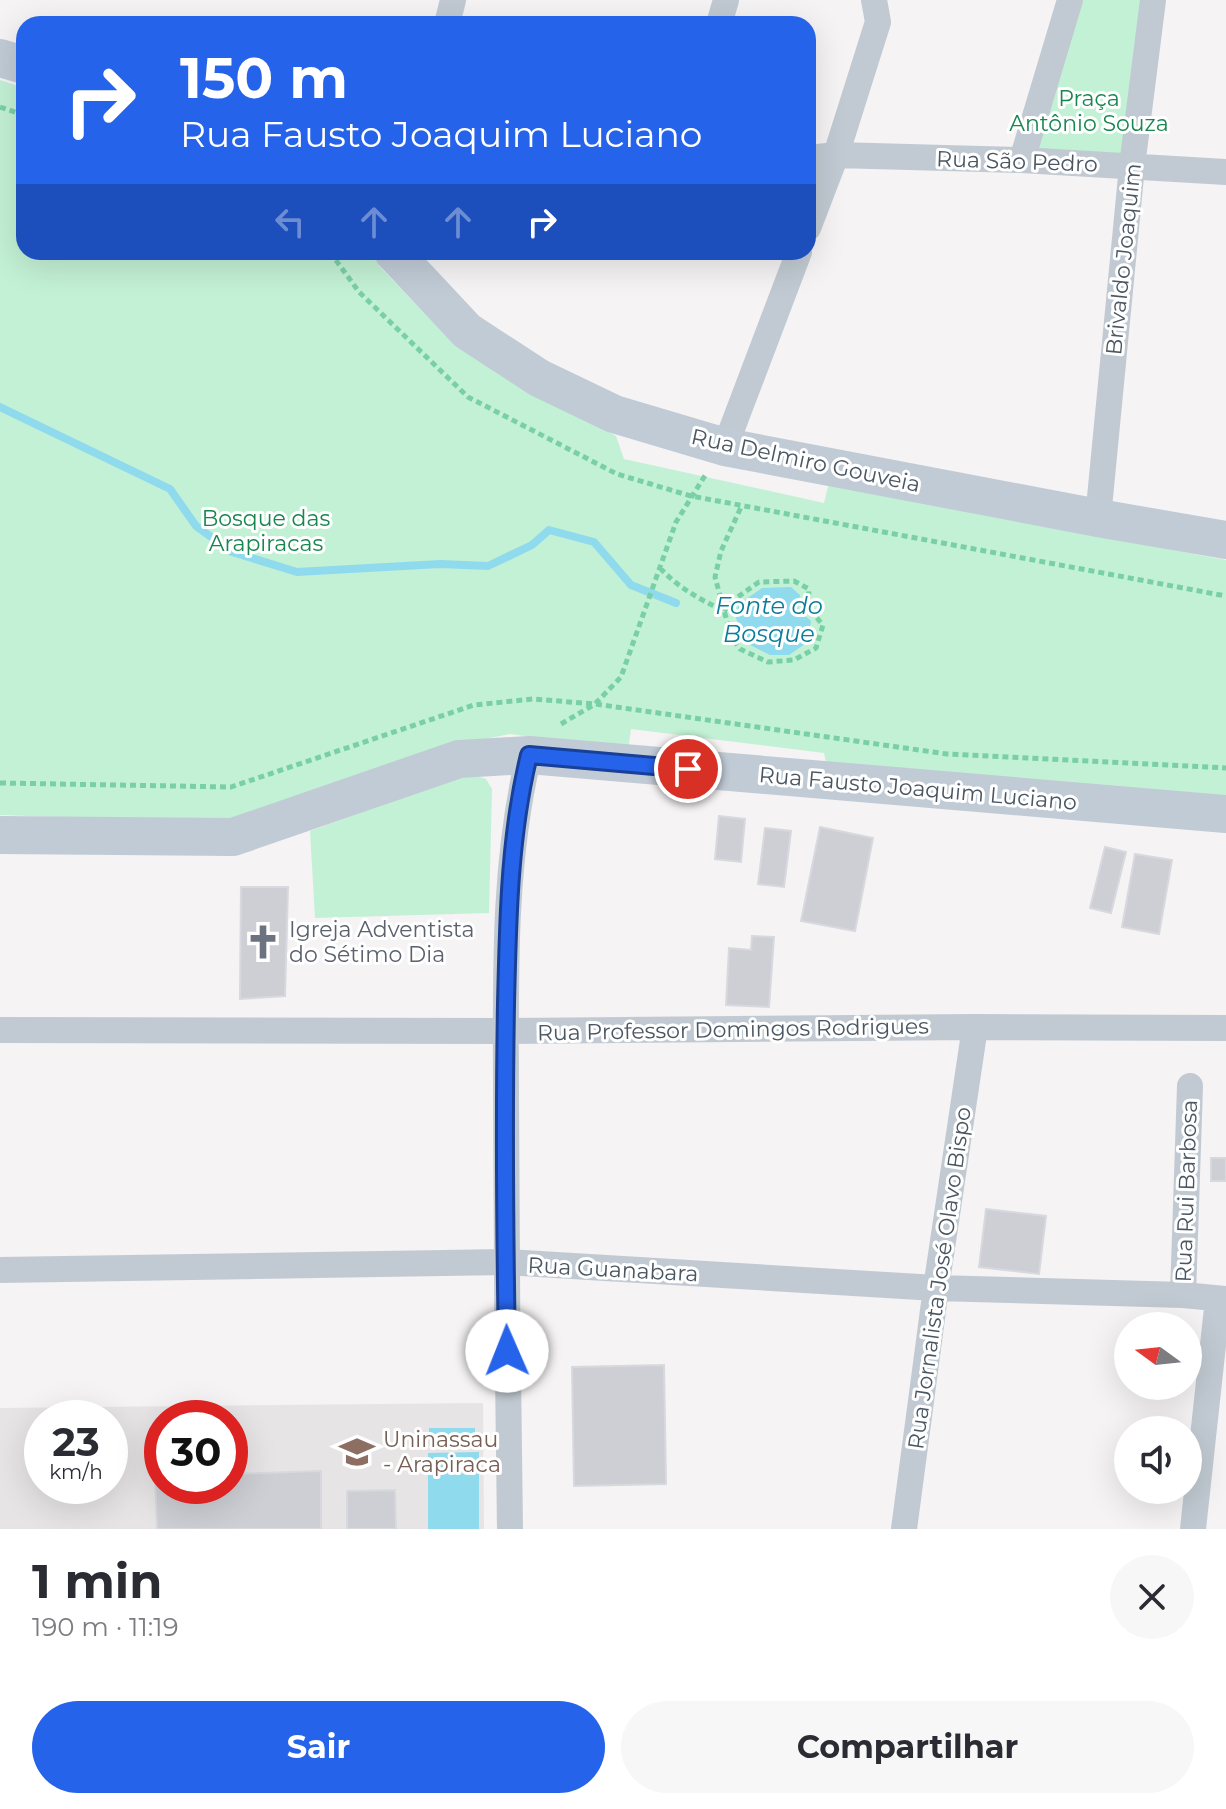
<!DOCTYPE html>
<html lang="pt">
<meta charset="utf-8">
<style>
:root{--surface:#fff;--page:#f7f7f7;--text:#2b2b33;--muted:#7c7c81;--accent:#2563eb}
body{margin:0;font-family:Montserrat,sans-serif;background:var(--page);color:var(--text);height:100vh;display:flex;flex-direction:column;font-size:30px;white-space:nowrap}
*{box-sizing:border-box;margin:0}
p{font-size:26px;color:var(--muted)}
.icon{flex:none;width:44px;height:44px;fill:none;stroke:currentColor;stroke-width:2;stroke-linecap:round;stroke-linejoin:round}
.map{position:relative;height:1529px;overflow:hidden}
.details{display:flex;flex-direction:column;background:var(--surface);flex:1}
.details>*{flex:none}
.hud{position:absolute;left:16px;top:16px;width:800px;height:244px;border-radius:24px;box-shadow:0 8px 32px #0002;background:#2563eb;color:#fff;overflow:hidden}
.needle{width:52px;rotate:285deg}
.fabs{position:absolute;left:1114px;top:1312px;display:grid;gap:16px}
.fabs a{display:grid;place-items:center;width:88px;height:88px;border-radius:50%;background:var(--surface);box-shadow:0 8px 32px #0002;font-size:40px}
.speed{position:absolute;left:24px;top:1400px;display:flex;gap:16px;font-size:40px;font-weight:700;text-align:center}
.speed>*{display:grid;place-content:center;width:104px;height:104px;border-radius:50%;background:var(--surface);box-shadow:0 8px 32px #0002;line-height:1}
.speed small{font-size:20px;font-weight:400}
.speed .limit{border:12px solid #d22;background:#fff;color:#111}
.pin{position:absolute;display:grid;place-items:center;width:68px;height:68px;color:#fff;margin:-34px;border:4px solid #fff;border-radius:50%;box-shadow:0 2px 8px #0007}
.me{position:absolute;width:88px;margin:-44px;rotate:359deg;stroke-linejoin:round;filter:drop-shadow(0 0 6px #0008)}
.turn{display:flex;align-items:center;gap:28px;height:168px;padding:0 32px;font-size:36px}
.turn .icon{width:104px;height:104px;stroke-width:2.5}
.turn b{display:block;font-size:56px;line-height:68px}
.lanes{display:flex;align-items:center;height:76px;padding:0 32px;background:#0003;justify-content:center;gap:40px;direction:ltr}
.lanes .off{opacity:.35}
.round{display:grid;place-items:center;flex:none;width:84px;height:84px;border-radius:42px;background:var(--page)}
.summary{display:flex;align-items:center;justify-content:space-between;height:136px;padding:0 32px}
h1{font-size:48px;font-weight:700;line-height:60px}
.button{display:flex;gap:16px;margin-top:auto;padding:16px 32px}
.button a{flex:1;height:92px;border-radius:48px;background:var(--accent);color:#fff;font-size:32px;font-weight:700;line-height:92px;text-align:center}
.button a+a{background:var(--page);color:var(--text)}
.map>svg:first-child{display:block}
.education{fill:#e6e4e5;fill-rule:evenodd}
.green{fill:#c3f1d5}
.water{fill:#90daee}
.lines{fill:none;stroke-linecap:round;stroke-linejoin:round}
.stream{stroke:#90daee;stroke-width:8}
.building{fill:#cdcfd5;stroke:#d7d9de;stroke-width:2}
.path{stroke:#7ad0a6;stroke-width:5;stroke-dasharray:6 4;stroke-linecap:butt}
.street{stroke:#c1cad2;stroke-width:26}
.secondary{stroke:#c1cbd6;stroke-width:38}
.route-casing{stroke:#184099;stroke-width:20}
.route{stroke:#2563eb;stroke-width:14}
.labels{text-anchor:middle;stroke-width:6;stroke-linejoin:round;paint-order:stroke}
.park-label{font-size:22px;fill:#17864f;stroke:#fff}
.street-label{font-size:22px;fill:#4a5661;stroke:#fff}
.worship-label{font-size:22px;fill:#5b616d;stroke:#fff;text-anchor:start}
.education-label{font-size:22px;fill:#785e54;stroke:#fff;text-anchor:start}
.water-label{font-size:24px;font-style:italic;fill:#0c7c9b;stroke:#fff}
</style>
<div class="map">
<svg width="1226" height="1529" viewBox="0 0 1226 1529">
<rect width="100%" height="100%" fill="#f5f3f3"/>
<path class="education" d="M483,1403L484,1529H0V1408ZM42,1418H110V1486H42ZM162,1418H230V1486H162Z"/>
<path class="green" d="M1070,0H1153L1132,166L1022,160Z
M0,80L24,88V252H369L383,270L452,342L616,436L624,459L824,503L830,479L1093,535L1226,560V801L828,771L824,753L631,729L628,750L510,734L450,746L244,823L0,815Z
M474,775L486,779L492,789L489,913L315,918L310,831L461,777Z"/>
<path class="water" d="M791,587L800,595L798,609L811,621L808,642L789,655H770L744,642L735,615L739,604L762,588Z
M429,1428H475V1446H429Z
M479,1452V1529H428V1453Z"/>
<g class="lines">
<path class="stream" d="M0,407L170,489L196,526L232,552L297,572L440,564L488,566L532,545L549,530L594,542L631,585L676,603"/>
</g>
<path class="building" d="M719,816L745,819L741,862L715,859Z
M820,827L873,838L855,931L801,921Z
M765,828L791,831L784,887L758,884Z
M1105,847L1126,852L1111,913L1090,908Z
M1135,854L1172,860L1159,934L1122,927Z
M241,887H288L285,996L240,999Z
M752,936L774,937L769,1007L726,1005L729,948L751,950Z
M1211,1158H1226V1181H1211Z
M986,1209L1046,1216L1039,1274L979,1267Z
M664,1365L666,1484L574,1486L572,1367Z
M321,1471V1529H157L155,1477H162V1486H230V1474Z
M395,1490L396,1529H347V1491Z"/>
<g class="lines">
<path class="path" d="M0,107L24,115
M330,252L359,292L468,397L617,474L691,496L1226,596
M660,568C680,589 698,598 724,611
M724,611L735,599L759,582L794,581L809,589L808,608L823,625L816,648L794,660L768,662L740,649L731,636L715,577L721,551L742,505
M561,724L595,704L621,677L676,522L706,474
M0,783L231,787L474,705L533,699L595,704L947,754L1226,768"/>
<path class="street" d="M447,24L453,0
M719,24L726,0
M808,158L836,155L1022,160L1226,172
M1022,160L1070,0
M808,228L836,155L878,22L874,0
M725,447L799,252
M1098,518L1132,166L1153,0
M0,1030L506,1031L975,1027L1226,1028
M0,1270L506,1262L936,1288L1183,1295L1226,1299
M1183,1295L1190,1086
M510,1529C508,1386 506,1242 506,1099C506,985 502,867 529,755
M904,1529L936,1288L975,1027
M1193,1529L1218,1299"/>
<path class="secondary" d="M0,58L24,65
M393,252L467,331L539,378L614,414L725,447L1098,518L1226,540
M0,835L233,837L459,759L529,755L1226,814"/>
</g>
<g class="lines">
<g class="route-casing">
<path id="route" d="M507,1351C505,1236 504,1119 506,1004C508,920 509,837 529,755L688,769"/>
</g>
<use href="#route" class="route"/>
</g>
<defs>
<g id="church-bare" transform="scale(2.76)"><path d="M-1.2-6h2.4v3.5h3.3v2.4h-3.3V6h-2.4V-.1h-3.3v-2.4h3.3Z" fill="#6b7280" stroke="#fff" stroke-width="2.5" paint-order="stroke"/></g>
<g id="university-bare" transform="scale(2.76)"><path d="M0-5L7-2L0 1L-7-2ZM-4 1L0 2.5L4 1V4Q0 6-4 4Z" fill="#8d6e63" stroke="#fff" stroke-width="2.5" paint-order="stroke"/></g>
</defs>
<g fill-rule="evenodd">
<use href="#church-bare" x="263" y="942"/>
<use href="#university-bare" x="357" y="1452"/>
</g>
<g class="labels">
<g class="park-label">
<text x="1089" y="106">Praça<tspan x="1089" dy="25">Antônio Souza</tspan></text>
<text x="266" y="526">Bosque das<tspan x="266" dy="25">Arapiracas</tspan></text>
</g>
<g class="street-label">
<text transform="translate(1017 161) rotate(2)" y="8">Rua São Pedro</text>
<text transform="translate(1123 259) rotate(-84)" y="8">Brivaldo Joaquim</text>
<text transform="translate(806 460) rotate(12)" y="8">Rua Delmiro Gouveia</text>
<text transform="translate(918 788) rotate(5)" y="8">Rua Fausto Joaquim Luciano</text>
<text transform="translate(733 1029) rotate(-1)" y="8">Rua Professor Domingos Rodrigues</text>
<text transform="translate(1186 1191) rotate(-88)" y="8">Rua Rui Barbosa</text>
<text transform="translate(613 1269) rotate(3)" y="8">Rua Guanabara</text>
<text transform="translate(939 1278) rotate(-82)" y="8">Rua Jornalista José Olavo Bispo</text>
</g>
<g class="worship-label">
<text x="289" y="937">Igreja Adventista<tspan x="289" dy="25">do Sétimo Dia</tspan></text>
</g>
<g class="education-label">
<text x="383" y="1447">Uninassau<tspan x="383" dy="25">- Arapiraca</tspan></text>
</g>
<g class="water-label">
<text x="769" y="614">Fonte do<tspan x="769" dy="28">Bosque</tspan></text>
</g>
</g>
</svg>
<div class="fabs">
<a><svg class="needle" viewBox="-14 -14 28 28"><path d="M0-13l5 13h-10z" fill="#e53935"/><path d="M0 13l5-13h-10z" fill="#7c7c81"/></svg></a>
<a><svg class="icon" aria-label="sound" viewBox="0 0 24 24"><path d="M4 9h4l5-4v14l-5-4H4zM17 9q2 3 0 6"/></svg></a>
</div>
<div class="speed"><div>23<small>km/h</small></div><div class="limit">30</div></div>
<div class="pin" style="left:688px;top:769px;background:#d93025"><svg class="icon" aria-label="arrive" viewBox="0 0 24 24"><path d="M6 21V4h12l-3 4 3 4H6"/></svg></div>
<svg class="me" style="left:507px;top:1351px" viewBox="-20 -20 40 40"><circle r="19" fill="#fff"/><path d="M0-13L10 11 0 6-10 11z" fill="#2563eb"/></svg>
<div class="hud">
<div class="turn"><svg class="icon" aria-label="right" viewBox="0 0 24 24"><path d="M7 20v-9h11M14 6l5 5-5 5"/></svg><div><b>150 m</b>Rua Fausto Joaquim Luciano</div></div>
<div class="lanes"><svg class="icon off" aria-label="left" viewBox="0 0 24 24"><path d="M17 20v-9H6M10 6l-5 5 5 5"/></svg><svg class="icon off" aria-label="ahead" viewBox="0 0 24 24"><path d="M12 20V5M6 11l6-6 6 6"/></svg><svg class="icon off" aria-label="ahead" viewBox="0 0 24 24"><path d="M12 20V5M6 11l6-6 6 6"/></svg><svg class="icon" aria-label="right" viewBox="0 0 24 24"><path d="M7 20v-9h11M14 6l5 5-5 5"/></svg></div>
</div>
</div>
<section class="details">
<div class="summary"><div><h1>1 min</h1><p>190 m · 11:19</p></div><a class="round"><svg class="icon" aria-label="close" viewBox="0 0 24 24"><path d="M6 6l12 12M18 6L6 18"/></svg></a></div>
<div class="button"><a>Sair</a><a>Compartilhar</a></div>
</section>
